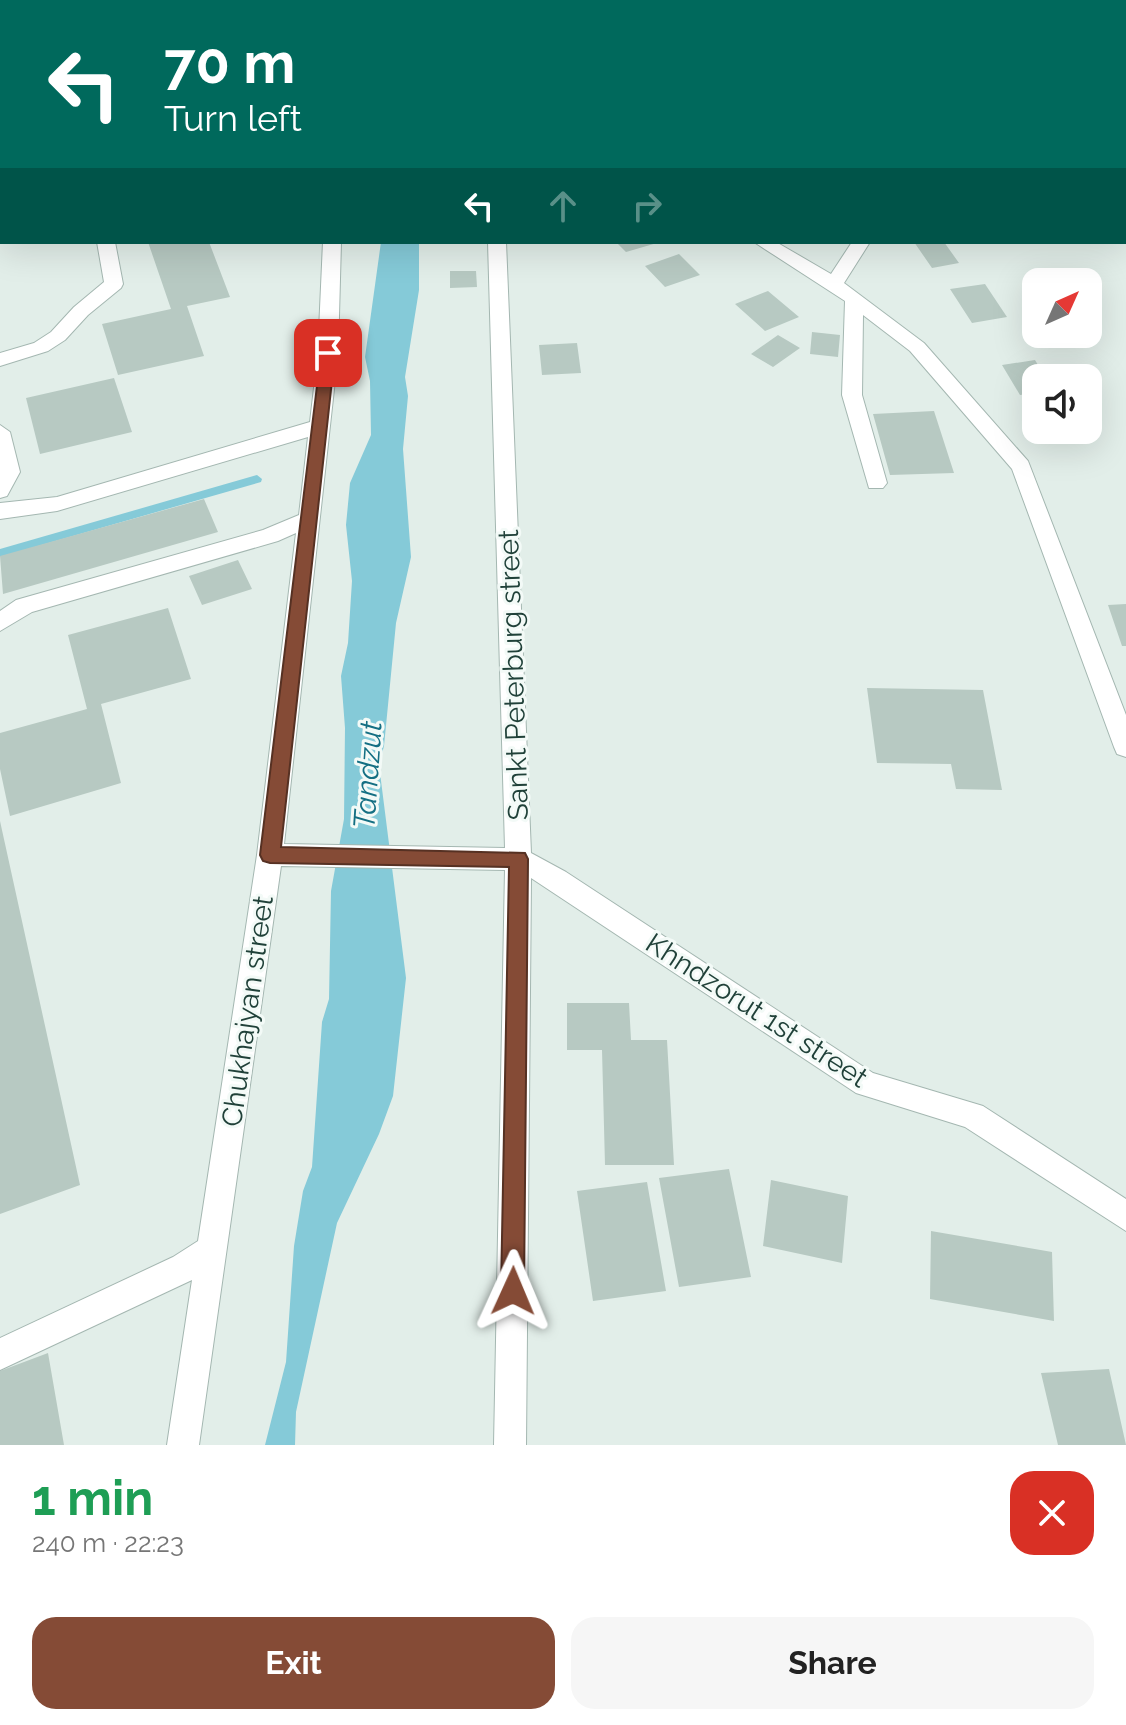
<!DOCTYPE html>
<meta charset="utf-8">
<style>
:root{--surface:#fff;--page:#f6f6f6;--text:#222;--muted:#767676;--accent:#854b36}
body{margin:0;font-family:Raleway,sans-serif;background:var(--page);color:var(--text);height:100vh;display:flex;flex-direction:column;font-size:30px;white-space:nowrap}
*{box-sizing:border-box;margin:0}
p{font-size:26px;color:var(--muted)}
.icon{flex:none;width:44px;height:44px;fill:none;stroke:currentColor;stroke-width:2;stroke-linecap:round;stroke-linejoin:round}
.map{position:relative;height:1445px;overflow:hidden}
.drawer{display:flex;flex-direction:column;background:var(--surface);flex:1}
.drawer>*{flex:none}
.guide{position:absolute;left:0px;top:0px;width:1126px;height:244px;box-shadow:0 8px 32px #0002;background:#00695c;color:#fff;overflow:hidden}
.needle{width:52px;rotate:45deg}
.buttons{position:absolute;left:1022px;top:268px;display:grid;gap:16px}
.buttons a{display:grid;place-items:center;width:80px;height:80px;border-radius:16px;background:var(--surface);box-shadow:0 8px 32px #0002;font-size:40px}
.pin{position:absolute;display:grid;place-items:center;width:68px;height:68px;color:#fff;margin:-34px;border-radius:16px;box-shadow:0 4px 12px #0006}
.me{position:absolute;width:88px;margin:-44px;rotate:1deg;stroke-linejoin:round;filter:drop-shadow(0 0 6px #0008)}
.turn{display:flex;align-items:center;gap:28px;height:168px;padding:0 32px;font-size:36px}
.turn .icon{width:104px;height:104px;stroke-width:2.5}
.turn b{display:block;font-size:56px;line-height:68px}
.lanes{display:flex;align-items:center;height:76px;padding:0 32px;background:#0003;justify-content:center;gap:40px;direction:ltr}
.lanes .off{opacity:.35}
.round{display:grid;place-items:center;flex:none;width:84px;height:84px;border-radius:24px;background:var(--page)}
.headline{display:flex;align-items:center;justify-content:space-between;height:136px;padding:0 32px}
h1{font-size:48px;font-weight:700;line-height:60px;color:#1e9e55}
.cta{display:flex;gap:16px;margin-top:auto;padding:16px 32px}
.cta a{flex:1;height:92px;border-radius:24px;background:var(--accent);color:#fff;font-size:32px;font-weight:700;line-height:92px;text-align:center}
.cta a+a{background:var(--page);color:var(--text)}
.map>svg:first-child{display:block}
.built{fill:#d0ded8}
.water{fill:#85cad8}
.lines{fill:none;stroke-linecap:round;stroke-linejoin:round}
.stream{fill:#85cad8;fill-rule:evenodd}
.building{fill:#b7c9c2}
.minor-casing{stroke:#a4b7b1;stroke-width:2}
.minor{fill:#fff;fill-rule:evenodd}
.route{fill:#854b36;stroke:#563123;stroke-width:2}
.labels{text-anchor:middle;stroke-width:6;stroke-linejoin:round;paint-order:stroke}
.street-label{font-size:28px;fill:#204139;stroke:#f3faf7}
.water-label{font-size:30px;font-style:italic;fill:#146f83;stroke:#f3faf7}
</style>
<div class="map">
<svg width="1126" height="1445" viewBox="0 0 1126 1445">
<rect width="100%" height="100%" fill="#e2eee9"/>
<path class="built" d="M548,0H1126V122L1124,2Z"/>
<path class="water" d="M381,242H419V290L405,377L408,396L403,449L411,557L396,623L384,746L379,765L406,978L393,1096L379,1134L337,1223L296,1412L295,1445H265L286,1362L294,1246L303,1191L312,1167L322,1022L329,999L331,891L344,819L345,728L341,676L348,643L352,581L346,525L350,483L371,435L370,381L365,357Z"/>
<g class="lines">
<path class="stream" d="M257,475L262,479L261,482L0,557V549Z"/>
</g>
<path class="building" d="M148,242H209L230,297L187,306L204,356L118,375L102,324L171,309Z
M616,242H657V243L626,252Z
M914,242H944L959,263L932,268Z
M679,254L700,275L665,287L645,266Z
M450,271H476L477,287L450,288Z
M985,284L1007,317L972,323L950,289Z
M768,291L799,317L765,331L735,304Z
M812,332L840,335L838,357L810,354Z
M778,335L800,348L773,367L751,354Z
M577,343L581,373L542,375L539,345Z
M1035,360L1046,378H1036V393L1020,395L1002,365Z
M114,378L132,432L40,454L26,398Z
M934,411L954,473L890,475L873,414Z
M204,499L218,532L3,594L0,556Z
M238,560L252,589L202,605L189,576Z
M1126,604V646H1122L1108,605Z
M168,608L191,679L101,704L121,783L10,816L0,769V733L87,709L68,635Z
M867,688L983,690L1002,790L956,789L951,764L877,763Z
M0,821L80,1185L0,1214Z
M567,1003H629L631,1040H667L674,1165H605L602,1050H567Z
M729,1169L751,1277L679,1287L659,1178Z
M771,1180L848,1196L842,1263L763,1246Z
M647,1182L666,1291L593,1301L577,1191Z
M931,1231L1052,1252L1054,1321L930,1299Z
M48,1353L64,1445H0V1371Z
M1109,1369L1126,1445H1058L1041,1373Z"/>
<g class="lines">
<g class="minor-casing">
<path id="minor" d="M154,0H170L152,2Z
M332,0H348V2H332Z
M470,0H486V2H470Z
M706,0H722L705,2Z
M0,137H2V147H0Z
M97,242H115L123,284L121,288L88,315L65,340L48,351L0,366V353L34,343L51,332L74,307L104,282Z
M323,242H341L338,353L284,844L505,848L488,242H506L531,853L566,872L873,1073L983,1106L1126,1199V1231L965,1127L856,1093L531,878L526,1445H494L505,870L281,866L199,1445H167L192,1280L0,1370V1338L173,1257L198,1241L257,855L296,533L278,541L32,612L0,631V611L16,600L263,530L299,515L308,437L57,511L0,519V503L57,497L310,422L318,353Z
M754,242H776L831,274L852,242H870L844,283L924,343L1028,461L1126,715V757L1117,754L1114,747L1012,469L910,351L863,315L862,395L887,483L883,488H869L842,395L845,301Z
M0,425L10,432L20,472L7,496L0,498Z"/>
</g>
<use href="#minor" class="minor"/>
</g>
<path class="route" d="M328,348L335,353L281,847L525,853L528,859L524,1291L521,1299L513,1302L504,1299L501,1291L509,867L270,863L263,861L260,855L321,353Z"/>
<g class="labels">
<g class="street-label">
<text transform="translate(513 675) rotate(-92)" y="10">Sankt Peterburg street</text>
<text transform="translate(757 1010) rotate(33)" y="10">Khndzorut 1st street</text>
<text transform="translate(247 1011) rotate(-82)" y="10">Chukhajyan street</text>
</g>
<g class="water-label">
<text transform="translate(368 775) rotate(-86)" y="10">Tandzut</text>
</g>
</g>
</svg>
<div class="buttons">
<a><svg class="needle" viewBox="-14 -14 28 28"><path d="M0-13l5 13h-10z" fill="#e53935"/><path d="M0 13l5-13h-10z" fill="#767676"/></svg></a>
<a><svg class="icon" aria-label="sound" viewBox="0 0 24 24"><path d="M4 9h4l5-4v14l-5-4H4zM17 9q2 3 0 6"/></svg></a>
</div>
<div class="pin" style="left:328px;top:353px;background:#d93025"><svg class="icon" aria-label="arrive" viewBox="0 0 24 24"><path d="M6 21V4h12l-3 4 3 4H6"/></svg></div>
<svg class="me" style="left:513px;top:1291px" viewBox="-20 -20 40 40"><path d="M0-17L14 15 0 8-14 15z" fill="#854b36" stroke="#fff" stroke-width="4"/></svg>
<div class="guide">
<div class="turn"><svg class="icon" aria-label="left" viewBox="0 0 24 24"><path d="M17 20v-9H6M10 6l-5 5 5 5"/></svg><div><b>70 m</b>Turn left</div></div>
<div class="lanes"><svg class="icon" aria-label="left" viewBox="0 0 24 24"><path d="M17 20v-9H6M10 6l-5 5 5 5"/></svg><svg class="icon off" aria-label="ahead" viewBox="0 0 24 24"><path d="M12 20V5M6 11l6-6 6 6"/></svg><svg class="icon off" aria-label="right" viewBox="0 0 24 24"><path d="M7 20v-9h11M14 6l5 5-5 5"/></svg></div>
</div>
</div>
<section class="drawer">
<div class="headline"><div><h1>1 min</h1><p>240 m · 22:23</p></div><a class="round" style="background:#d93025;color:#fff"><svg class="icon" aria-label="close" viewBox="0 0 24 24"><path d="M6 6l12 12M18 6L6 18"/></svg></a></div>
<div class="cta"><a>Exit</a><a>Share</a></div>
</section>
